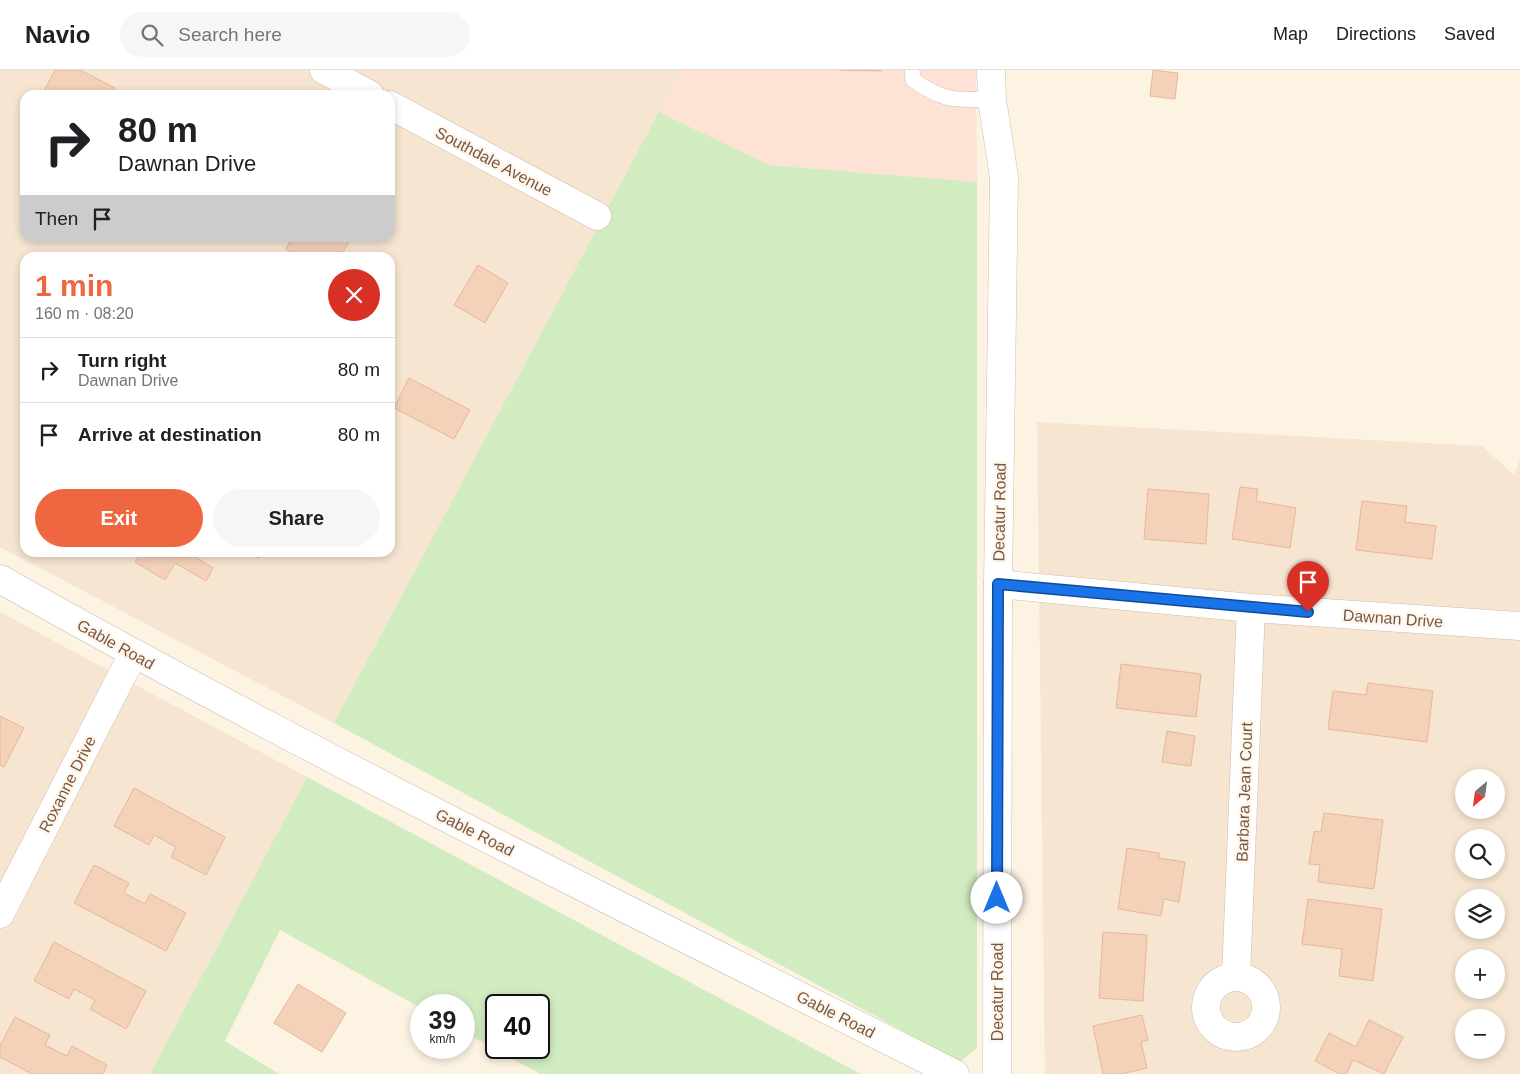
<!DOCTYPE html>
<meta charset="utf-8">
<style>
:root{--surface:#fff;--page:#f6f6f6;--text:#202124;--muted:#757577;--line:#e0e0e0;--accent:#ee6741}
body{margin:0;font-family:Helvetica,sans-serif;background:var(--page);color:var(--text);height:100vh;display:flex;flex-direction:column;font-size:19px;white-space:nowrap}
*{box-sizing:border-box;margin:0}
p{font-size:16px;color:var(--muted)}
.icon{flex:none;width:28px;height:28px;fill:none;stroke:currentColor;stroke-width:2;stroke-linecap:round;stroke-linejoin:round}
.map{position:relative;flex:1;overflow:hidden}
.sheet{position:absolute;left:20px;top:182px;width:375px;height:305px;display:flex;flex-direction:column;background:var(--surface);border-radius:15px;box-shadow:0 2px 8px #0003}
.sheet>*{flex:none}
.hud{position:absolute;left:20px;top:20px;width:375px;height:152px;border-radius:15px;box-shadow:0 2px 8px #0003;background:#fff;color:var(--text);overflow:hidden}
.needle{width:32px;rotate:209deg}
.tools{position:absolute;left:1455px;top:699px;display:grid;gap:10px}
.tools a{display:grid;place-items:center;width:50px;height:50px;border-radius:50%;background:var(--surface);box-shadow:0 2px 8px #0003;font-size:25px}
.speed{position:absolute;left:410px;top:924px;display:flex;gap:10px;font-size:25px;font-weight:700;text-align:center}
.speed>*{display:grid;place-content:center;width:65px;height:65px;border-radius:50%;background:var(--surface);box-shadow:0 2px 8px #0003;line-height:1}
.speed small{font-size:12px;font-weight:400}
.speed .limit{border:2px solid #111;border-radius:8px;background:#fff;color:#111}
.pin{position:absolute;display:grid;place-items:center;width:42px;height:42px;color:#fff;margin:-51px -21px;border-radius:50% 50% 50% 0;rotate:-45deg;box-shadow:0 0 5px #0007}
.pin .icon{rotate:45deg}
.me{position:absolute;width:55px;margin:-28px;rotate:0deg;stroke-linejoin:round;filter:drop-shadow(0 0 4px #0008)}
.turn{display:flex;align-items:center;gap:18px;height:105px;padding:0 15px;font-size:22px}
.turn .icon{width:65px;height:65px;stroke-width:2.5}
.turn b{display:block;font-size:35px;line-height:42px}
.then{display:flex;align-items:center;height:48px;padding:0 15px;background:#0003;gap:10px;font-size:19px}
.round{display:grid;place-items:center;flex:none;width:52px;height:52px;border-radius:26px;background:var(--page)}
.head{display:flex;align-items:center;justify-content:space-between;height:85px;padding:0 15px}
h1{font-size:30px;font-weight:800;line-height:38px;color:var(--accent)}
.cta{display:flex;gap:10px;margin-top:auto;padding:10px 15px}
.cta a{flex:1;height:58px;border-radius:30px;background:var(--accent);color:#fff;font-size:20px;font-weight:800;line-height:58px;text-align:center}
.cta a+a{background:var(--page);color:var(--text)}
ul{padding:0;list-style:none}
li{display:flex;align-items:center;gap:15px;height:65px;padding:0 15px;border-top:1px solid var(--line)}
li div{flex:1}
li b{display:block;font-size:19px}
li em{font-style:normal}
header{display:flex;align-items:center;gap:30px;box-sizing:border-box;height:70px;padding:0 25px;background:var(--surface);border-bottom:1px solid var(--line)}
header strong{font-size:24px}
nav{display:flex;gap:28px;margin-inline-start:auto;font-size:18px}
.search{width:350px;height:45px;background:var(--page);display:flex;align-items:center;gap:12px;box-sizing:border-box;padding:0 18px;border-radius:28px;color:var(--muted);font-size:19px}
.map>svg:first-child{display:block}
.residential{fill:#f6e5d1;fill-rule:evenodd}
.commercial{fill:#fee2d6}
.green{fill:#d2ecc1;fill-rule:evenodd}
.building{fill:#f4d1b9;stroke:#e8b799}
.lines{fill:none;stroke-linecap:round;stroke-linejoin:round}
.lane-casing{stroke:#d1bcab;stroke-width:16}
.street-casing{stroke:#d1bcab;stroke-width:29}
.secondary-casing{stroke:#d5bca9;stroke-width:29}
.lane{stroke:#fff;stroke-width:15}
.street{stroke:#fff;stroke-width:28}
.secondary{stroke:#fff;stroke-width:28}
.route-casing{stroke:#114b97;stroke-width:12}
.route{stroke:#1a73e8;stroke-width:9}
.labels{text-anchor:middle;stroke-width:5;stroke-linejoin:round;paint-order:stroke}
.street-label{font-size:16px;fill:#775847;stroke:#fff7eb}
</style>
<header>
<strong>Navio</strong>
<div class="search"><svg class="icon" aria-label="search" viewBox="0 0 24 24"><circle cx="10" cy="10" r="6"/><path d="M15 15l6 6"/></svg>Search here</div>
<nav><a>Map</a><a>Directions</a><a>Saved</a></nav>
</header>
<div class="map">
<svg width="1520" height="1004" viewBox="0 0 1520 1004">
<rect width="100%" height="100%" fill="#fdf3e3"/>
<path class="residential" d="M0,0H682L334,653L0,477ZM25,25H390V168H25ZM25,188H390V482H25Z
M1037,352L1482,376L1514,405L1520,390V1004H1045ZM1464,708H1496V740H1464ZM1464,768H1496V800H1464ZM1464,828H1496V860H1464ZM1464,888H1496V920H1464ZM1464,948H1496V980H1464Z
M0,542L307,707L150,1004H0Z"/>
<path class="commercial" d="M682,0H976L977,112L769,95L659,42Z"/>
<path class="green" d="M659,42L769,95L977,112V978L960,992L334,653Z
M307,707L861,1004H540L464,962V935H421V938L280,860L225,971L279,1004H150ZM496,935H539V978H496Z"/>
<path class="building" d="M55,0H80L115,18L111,25H51L44,21Z
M839,0H881V1Z
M1153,0L1178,3L1175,29L1150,26Z
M292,168H351L341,186L336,183L334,188H302L286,179Z
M478,195L508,213L485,253L454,235Z
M409,308L470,340L454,369L394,338Z
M1240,417L1258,419L1256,431L1296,438L1290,478L1232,469Z
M1148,419L1209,424L1206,474L1144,469Z
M1362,431L1407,436L1405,452L1436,456L1432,489L1356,480Z
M141,482H187L213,498L206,511L175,493L165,510L135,492Z
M248,482H262L259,488Z
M1121,594L1201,604L1196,647L1116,638Z
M1368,613L1433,621L1427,672L1328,659L1333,621L1366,625Z
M0,646L24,658L4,697L0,695Z
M1167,661L1195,666L1191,696L1162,692Z
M134,718L225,767L206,805L171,787L176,777L154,765L149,775L114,756Z
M1324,743L1383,750L1374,819L1318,812L1320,795L1309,794L1314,761L1321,762Z
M1127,778L1159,783V788L1185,792L1179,832L1164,829L1161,846L1118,839Z
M94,795L129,813L124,823L145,834L150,824L186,843L166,881L74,833Z
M1308,829L1382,839L1373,911L1339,906L1342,879L1302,874Z
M1103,862L1147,865L1143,931L1099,928Z
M54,872L146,921L126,959L90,939L95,930L74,919L69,929L34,911Z
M298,914L346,943L322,982L274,953Z
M1142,945L1148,970L1141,972L1147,998L1121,1004H1103L1093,956Z
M15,947L50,965L45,975L67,986L72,976L107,995L103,1004H32L0,987V976Z
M1369,950L1403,967L1384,1004L1353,990L1346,1004H1340L1315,991L1329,963L1356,977Z"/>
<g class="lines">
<g class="lane-casing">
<path id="lane" d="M912,0L913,10C945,32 954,30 992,29"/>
</g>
<g class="street-casing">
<path id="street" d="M324,0L370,25
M390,35L597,146
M0,509C312,685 635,843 955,1004
M998,514L1251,538L1520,556
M0,844L133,584
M1206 937a30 30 0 1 1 60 0a30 30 0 1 1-60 0Z
M1236,907L1251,538"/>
</g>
<g class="secondary-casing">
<path id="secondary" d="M991,0L992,29L1004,107L998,514L997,1004"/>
</g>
<use href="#lane" class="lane"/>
<use href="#street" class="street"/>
<use href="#secondary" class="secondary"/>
</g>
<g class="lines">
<g class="route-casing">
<path id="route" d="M997,828L998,514L1308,542"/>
</g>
<use href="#route" class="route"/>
</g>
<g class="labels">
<g class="street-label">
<text transform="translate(494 91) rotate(28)" y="6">Southdale Avenue</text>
<text transform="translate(999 442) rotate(-89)" y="6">Decatur Road</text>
<text transform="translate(1393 548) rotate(4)" y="6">Dawnan Drive</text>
<text transform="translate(116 574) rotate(29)" y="6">Gable Road</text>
<text transform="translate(67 714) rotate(-63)" y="6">Roxanne Drive</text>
<text transform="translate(1244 722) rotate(-88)" y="6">Barbara Jean Court</text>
<text transform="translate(475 762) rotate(27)" y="6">Gable Road</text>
<text transform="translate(997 922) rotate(-90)" y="6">Decatur Road</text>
<text transform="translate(836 944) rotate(27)" y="6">Gable Road</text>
</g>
</g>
</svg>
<div class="tools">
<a><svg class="needle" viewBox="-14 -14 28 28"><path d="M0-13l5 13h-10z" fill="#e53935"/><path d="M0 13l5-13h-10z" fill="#757577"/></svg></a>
<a><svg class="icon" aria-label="search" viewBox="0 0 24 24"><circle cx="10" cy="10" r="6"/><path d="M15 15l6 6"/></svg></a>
<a><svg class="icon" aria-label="layers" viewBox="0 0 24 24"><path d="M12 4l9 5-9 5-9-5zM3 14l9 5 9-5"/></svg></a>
<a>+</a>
<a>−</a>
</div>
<div class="speed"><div>39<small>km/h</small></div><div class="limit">40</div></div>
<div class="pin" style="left:1308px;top:542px;background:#d93025"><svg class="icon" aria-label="arrive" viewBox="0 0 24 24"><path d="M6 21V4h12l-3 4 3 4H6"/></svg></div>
<svg class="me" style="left:997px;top:828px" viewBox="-20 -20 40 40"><circle r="19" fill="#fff"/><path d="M0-13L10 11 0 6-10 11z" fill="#1a73e8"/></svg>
<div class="hud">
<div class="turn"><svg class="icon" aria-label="right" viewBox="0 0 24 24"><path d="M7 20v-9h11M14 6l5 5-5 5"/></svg><div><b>80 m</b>Dawnan Drive</div></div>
<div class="then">Then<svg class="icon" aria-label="arrive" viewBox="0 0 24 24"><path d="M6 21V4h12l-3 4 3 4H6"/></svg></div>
</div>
<section class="sheet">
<div class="head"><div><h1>1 min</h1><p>160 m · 08:20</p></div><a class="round" style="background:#d93025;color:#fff"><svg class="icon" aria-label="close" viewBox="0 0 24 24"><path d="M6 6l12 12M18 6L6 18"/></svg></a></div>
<ul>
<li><svg class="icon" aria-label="right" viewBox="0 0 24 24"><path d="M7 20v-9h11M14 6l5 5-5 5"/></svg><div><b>Turn right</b><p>Dawnan Drive</p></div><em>80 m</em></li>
<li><svg class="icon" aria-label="arrive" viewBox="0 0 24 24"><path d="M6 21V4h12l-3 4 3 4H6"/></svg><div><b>Arrive at destination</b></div><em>80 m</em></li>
</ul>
<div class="cta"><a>Exit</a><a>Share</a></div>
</section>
</div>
